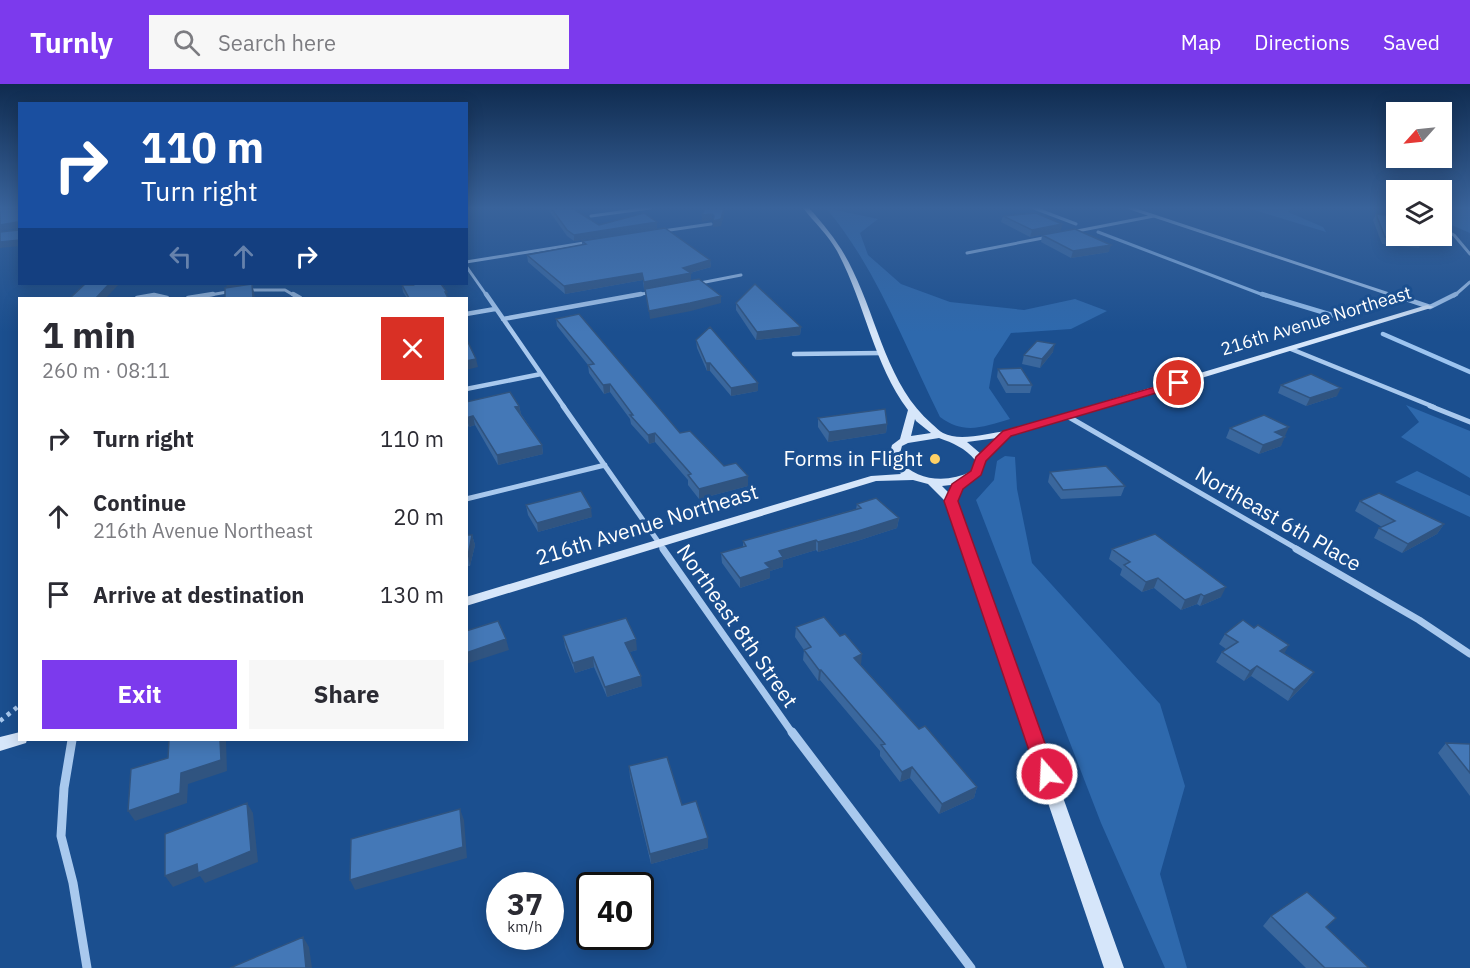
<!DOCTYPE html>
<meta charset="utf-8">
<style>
:root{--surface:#fff;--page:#f7f7f7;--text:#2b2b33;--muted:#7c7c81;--accent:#7c3aed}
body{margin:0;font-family:"IBM Plex Sans",sans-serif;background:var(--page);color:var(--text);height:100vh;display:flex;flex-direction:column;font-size:22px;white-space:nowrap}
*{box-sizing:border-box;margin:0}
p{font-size:20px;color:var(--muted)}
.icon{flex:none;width:33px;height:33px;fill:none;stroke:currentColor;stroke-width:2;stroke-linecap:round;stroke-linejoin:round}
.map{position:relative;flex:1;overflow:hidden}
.drawer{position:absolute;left:18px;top:213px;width:450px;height:444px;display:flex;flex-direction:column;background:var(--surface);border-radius:0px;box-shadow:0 3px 15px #0003}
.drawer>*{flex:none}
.hud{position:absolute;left:18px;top:18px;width:450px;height:183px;border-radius:0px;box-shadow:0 3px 15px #0003;background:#1a4fa0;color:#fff;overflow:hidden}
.needle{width:39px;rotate:243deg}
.buttons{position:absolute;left:1386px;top:18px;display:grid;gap:12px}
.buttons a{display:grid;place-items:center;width:66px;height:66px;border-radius:0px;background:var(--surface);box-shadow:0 3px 15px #0003;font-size:30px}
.speed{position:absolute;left:486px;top:788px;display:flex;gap:12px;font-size:30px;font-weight:700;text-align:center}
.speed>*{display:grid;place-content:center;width:78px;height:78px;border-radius:50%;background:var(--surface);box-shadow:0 3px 15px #0003;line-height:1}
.speed small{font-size:15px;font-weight:400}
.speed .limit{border:3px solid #111;border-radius:9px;background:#fff;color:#111}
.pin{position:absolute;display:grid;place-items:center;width:51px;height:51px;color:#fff;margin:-26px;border:3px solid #fff;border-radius:50%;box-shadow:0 2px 6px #0007}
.me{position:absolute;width:66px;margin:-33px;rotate:341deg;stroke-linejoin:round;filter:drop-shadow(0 0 4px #0008)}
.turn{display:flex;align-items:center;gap:21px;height:126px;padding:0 24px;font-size:27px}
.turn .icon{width:78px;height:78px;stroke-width:2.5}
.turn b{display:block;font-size:42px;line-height:51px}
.lanes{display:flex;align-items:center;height:57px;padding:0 24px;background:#0003;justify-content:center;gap:30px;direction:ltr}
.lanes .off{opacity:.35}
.round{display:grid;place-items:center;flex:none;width:63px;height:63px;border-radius:0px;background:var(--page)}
.summary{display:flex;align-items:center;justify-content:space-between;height:102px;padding:0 24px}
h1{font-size:36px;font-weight:700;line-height:45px}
.primary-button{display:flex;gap:12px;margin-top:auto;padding:12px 24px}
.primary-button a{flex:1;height:69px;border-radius:0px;background:var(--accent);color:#fff;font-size:24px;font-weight:700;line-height:69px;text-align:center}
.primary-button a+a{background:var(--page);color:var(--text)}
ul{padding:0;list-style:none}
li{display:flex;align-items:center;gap:18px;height:78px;padding:0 24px}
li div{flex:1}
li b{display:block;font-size:22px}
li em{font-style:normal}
header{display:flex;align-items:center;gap:36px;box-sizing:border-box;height:84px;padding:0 30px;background:var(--accent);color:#fff}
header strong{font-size:28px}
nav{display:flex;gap:33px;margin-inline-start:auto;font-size:21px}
.search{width:420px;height:54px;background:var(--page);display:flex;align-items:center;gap:15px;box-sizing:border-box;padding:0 21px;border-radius:0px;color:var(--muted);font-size:22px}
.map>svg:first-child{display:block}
.green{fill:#2e69ad}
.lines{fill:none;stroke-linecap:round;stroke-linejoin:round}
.stream-far1{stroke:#9cc4f0;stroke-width:3}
.stream{stroke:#9cc4f0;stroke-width:4.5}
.path{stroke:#a9c9ee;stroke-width:4.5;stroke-dasharray:4 5;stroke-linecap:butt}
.street-far4{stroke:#a9c9ee;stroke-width:3}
.street-far3{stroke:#a9c9ee;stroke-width:4.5}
.street-far2{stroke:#a9c9ee;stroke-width:5}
.street-far1{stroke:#a9c9ee;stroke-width:7}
.street{stroke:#a9c9ee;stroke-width:9}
.secondary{fill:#d6e6fa;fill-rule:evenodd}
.wall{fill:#3a679d}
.shaded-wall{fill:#305480}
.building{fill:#4478b7;stroke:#305480;stroke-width:1.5}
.route{fill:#e11d48;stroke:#92132f;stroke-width:1.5}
.poi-dot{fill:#ffd166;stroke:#1b4f8f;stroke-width:2}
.labels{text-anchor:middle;stroke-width:6;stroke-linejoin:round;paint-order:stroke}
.far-street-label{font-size:18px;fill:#fff;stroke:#1b4f8f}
.poi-label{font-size:21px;fill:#fff;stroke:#1b4f8f;text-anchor:end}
.street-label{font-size:21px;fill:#fff;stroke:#1b4f8f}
</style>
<header>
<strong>Turnly</strong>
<div class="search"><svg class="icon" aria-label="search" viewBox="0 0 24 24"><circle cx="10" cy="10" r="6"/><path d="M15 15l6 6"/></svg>Search here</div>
<nav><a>Map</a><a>Directions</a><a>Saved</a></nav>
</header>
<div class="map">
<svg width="1470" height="884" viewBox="0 0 1470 884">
<rect width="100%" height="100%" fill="#1b4f8f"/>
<path class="green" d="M826,124L878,135L860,149L868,171L901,200L950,218L1024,226L1075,215L1107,227L1071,245L1011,249L994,275L989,304L1010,335C983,343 964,351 940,333C904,261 878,186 826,124Z
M1248,124H1291L1288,128L1323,143L1326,148Z
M1442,124H1470V149L1442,137Z
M1406,321L1470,347V394L1401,353L1419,338Z
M1005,372L1015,373L1017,405L1032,479L1160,620L1185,702L1160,790L1187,884H1165L1101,739L976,416L994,396L997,377Z
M1417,387L1470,412V433L1395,398Z"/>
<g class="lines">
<path class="stream-far1" d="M1034,124L1076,140
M1098,148L1266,212"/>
<path class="stream" d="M1262,210L1342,234
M1383,250L1470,288"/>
<path class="path" d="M0,637L20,621"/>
<path class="street-far4" d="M1130,124L1395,212
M591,132L650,124
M1442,145L1454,151L1470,170
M663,147L711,140
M1072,148L1154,132
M967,169L1048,153
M466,178L590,158
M466,182L487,212
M695,200L741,191
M246,206H285L295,212
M151,212H159
M204,212L233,207
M632,212L652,208
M1454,212L1470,198"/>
<path class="street-far3" d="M293,210L300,214
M486,210L564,323
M1391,210L1430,223L1456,210
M137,214L154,211L167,214
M188,214L213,210
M466,230L495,225
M503,235L641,210
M1291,265L1434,323
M794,270L882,269
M466,305L541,290"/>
<path class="street-far2" d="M563,322L664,466
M1430,322L1470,338
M1067,332L1299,466
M466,415L605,381"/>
<path class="street-far1" d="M663,465L793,650
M1296,465L1419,536L1470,570"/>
<path class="street" d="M792,648L971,884
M72,656L64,704L61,752L73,799L87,884"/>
<path class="secondary" d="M803,124H809C827,144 842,163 853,187C878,238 888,302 932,340C936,343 939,347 943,349C960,358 988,349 1006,347L1427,221L1434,223L1011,352L985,377L981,391L959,400L942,402L957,417L1124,884H1104L946,418L928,400L913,396L876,397L466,522V513L871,392L901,390L888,376L892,361L900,355L908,326C873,279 865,219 837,167C828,151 814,138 803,124ZM915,335L916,337L931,349L911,352ZM939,354C953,359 965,364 975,376L972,387C946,400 918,397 898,376L902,362L908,359ZM997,354L981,370L967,358Z
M20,648V656H27L26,659L0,667V653Z"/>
</g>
<path class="wall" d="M547,124H572L599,141L657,138V145L574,157L567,152Z
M1376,130L1396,152H1423L1421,155L1422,157L1419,164L1382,160L1373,136Z
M1003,132L1061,147L1030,153L1001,138Z
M1042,151L1109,168L1071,174L1041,158Z
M582,157L710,176L711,183L690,189L691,197L644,205L643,196L565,210L528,178L527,171L582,161Z
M410,200H441L448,214H407L403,208L402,201H411Z
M736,219L801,243L800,251L756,256L736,226Z
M556,235L680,349L724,382L748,402L699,415L688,401V396L655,358L649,360L631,340L630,335L610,308L604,310L589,289L588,281L557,242Z
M696,256L758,299V307L731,312L710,287H707L697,264Z
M1053,268L1040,284L1022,280L1024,271Z
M998,285L1032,301L1030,309H1006L997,293Z
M1281,301L1337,312L1306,322L1278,309Z
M466,318L519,322L521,330L542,361L543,370L498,381L475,341L469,343L466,339Z
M818,334L887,340L886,349L828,358L818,343Z
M1230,344L1285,352H1283L1281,362L1259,370L1226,354Z
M1050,388L1125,402L1121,412L1061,415L1048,398Z
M1360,417L1444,440L1437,450L1402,469L1374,454L1379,444L1382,443L1355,427Z
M857,420L899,434L897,444L857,457L818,468L816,466L783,476V483L770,487V494L740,504L722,479L721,469L743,463V457L856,425Z
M526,421L592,433L538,448L528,431Z
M466,451H472L475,461L470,482H466Z
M1112,465L1221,513L1200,522L1197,520L1181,526L1154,504L1142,508L1120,491L1122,485L1109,475Z
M796,543L861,581L919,645L977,703L974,714L939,730L910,694L900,698L880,672V667L820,596L818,597L803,576L804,566L795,553Z
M1254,544L1284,570L1314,588L1307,598L1288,617L1251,592L1244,597L1216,578L1222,568L1226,565L1219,560L1225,550Z
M563,552L637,566L629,568L642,602L607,613L594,583L575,589L565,563Z
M1446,659L1470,660V712L1438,669Z
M629,682L682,721L708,754V764L651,780L630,693Z
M1271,832L1327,844L1369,884H1306L1263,842Z"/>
<path class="shaded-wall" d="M724,124H726L721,142L713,143V137Z
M712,130V136L702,138V131Z
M17,138L20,144L0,147V141Z
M657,138V145L574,157V151Z
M1062,140L1061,147L1030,153L1032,146Z
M20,156V162L0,164V158Z
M1111,161L1109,168L1071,174L1073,167Z
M710,176L711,183L686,190L691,189V197L644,205V198L683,184Z
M642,189L643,196L565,210L564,202Z
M109,200H119L106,214H96Z
M226,200H253L252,201L254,208L255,214H253L227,204Z
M721,212V219L691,227L650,235L649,227Z
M801,243L800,251L756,256L757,248Z
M1055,260L1053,268L1040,284L1042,275Z
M476,275L478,283L466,286V277Z
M706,279H710V287H707Z
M758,299V307L731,312V304Z
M610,300V308L604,310L603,301Z
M1341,304L1337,312L1306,322L1310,314Z
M519,322L521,330L515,323Z
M473,332L475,341L469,343L467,334Z
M887,340L886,349L828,358L829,348Z
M1289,343L1285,352L1271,357L1275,348Z
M655,349V358L649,360L648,351Z
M1285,353L1281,362L1259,370L1263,361Z
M542,361L543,370L498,381L497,371Z
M748,392V402L699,415V405Z
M591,424L592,433L538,448L537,439Z
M899,434L897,444L857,457L818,468V458Z
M1444,440L1437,450L1402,469L1408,460Z
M472,451L475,461L470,482L468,472Z
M816,456V466L783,476V483L770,487V494L740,504V494L765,479L779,467Z
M1158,494L1154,504L1142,508L1146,498Z
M1226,503L1221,513L1200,522L1204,512Z
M1201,510L1197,520L1181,526L1185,516Z
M506,555L509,566L466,580V569Z
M636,555L637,566L626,569L625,559Z
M1289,561L1283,572L1280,567Z
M862,570L861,581L854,574Z
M593,573L594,583L575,589L573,579Z
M1257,582L1251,592L1244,597L1250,587Z
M819,586H821L820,596L818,597Z
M1314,588L1307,598L1288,617L1294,606Z
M641,592L642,602L607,613L605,603Z
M220,656H226L227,687L188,700L187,719L135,737L128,727L181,689Z
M912,683L910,694L900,698L902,688Z
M977,703L974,714L939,730L942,720Z
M247,719L253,729L258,778L205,799L200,792L173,803L165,792Z
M460,725L464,736L467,774L355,806L350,796Z
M708,754V764L651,780L650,770Z
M303,853L309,863L312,884H306Z"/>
<path class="building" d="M0,124H20V140L17,138L0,141Z
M551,124H572L599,141L644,129L657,138L574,151L567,146Z
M705,124H724L721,135L713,137L714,132L712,130L702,131Z
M1036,129L1062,140L1032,146L1003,132Z
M1376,130L1396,132V152H1419L1422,157L1385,153Z
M20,143V156L0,158V148L18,146Z
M665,144L710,176L683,184L691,189L644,198L642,189L564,202L527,171L586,160L582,157Z
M1075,145L1111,161L1073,167L1042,151Z
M699,195L721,212L690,219L649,227L645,205Z
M85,200H109L96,214H70Z
M252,200L253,214H225V204Z
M412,200H441L447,208H445L448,214H409L402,201H413Z
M755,200L801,243L757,248L736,219Z
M579,230L680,349L690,347L724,382L736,379L748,392L699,405L688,391L691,390L655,349L648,351L630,331H633L610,300L603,301L588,281L594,280L556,235Z
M710,243L758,299L731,304L710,279H706L696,256Z
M466,254L476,275L466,277Z
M1037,257L1055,260L1042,275L1024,271Z
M1021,284L1032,301H1008L998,285Z
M1311,290L1341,304L1310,314L1281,301Z
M510,308L519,322L515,323L542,361L497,371L473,332L466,334V318Z
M885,325L887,340L829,348L818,334Z
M1264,331L1289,343L1275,348L1285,353L1263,361L1230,344Z
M1106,382L1125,402L1063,406L1050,388Z
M581,407L591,424L537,439L526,421Z
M1379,409L1444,440L1408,460L1379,444L1395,437L1360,417Z
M876,414L899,434L858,447L818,458L816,456L779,467L783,473L765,479L770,484L740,494L721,469L746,462L743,457L861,424L857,420Z
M1155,450L1226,503L1204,512L1201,510L1185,516L1158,494L1146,498L1124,481L1130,478L1112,465Z
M466,451H472L468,472H466Z
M824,533L840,552L845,550L862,570L854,574L919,645L925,642L977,703L942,720L912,683L902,688L881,661L885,660L821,586H819L804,566L811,563L796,543Z
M626,534L636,555L625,559L641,592L605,603L593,573L573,579L563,552Z
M1243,536L1254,544L1258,541L1289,561L1280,567L1314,588L1294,606L1257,582L1250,587L1222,568L1238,558L1225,550Z
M498,537L506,555L466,569V547Z
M169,656H220L221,676L181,689L180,709L128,727L131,685L168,674Z
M1446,659L1470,660V689Z
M667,673L682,721L696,717L708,754L650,770L629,682Z
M247,719L251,767L198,789L197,780L165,792V750Z
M460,725L463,763L350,796L351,755Z
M1307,808L1336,834L1326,843L1369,884H1325L1271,832Z
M303,853L306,884H230Z"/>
<linearGradient id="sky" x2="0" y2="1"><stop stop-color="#0f2b4f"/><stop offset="0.5" stop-color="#39639b"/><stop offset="1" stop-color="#39639b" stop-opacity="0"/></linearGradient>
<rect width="1470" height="248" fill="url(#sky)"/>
<path class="route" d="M1179,296L1184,299L1183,301L1011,352L986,377L981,391L963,405L958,417L1056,690L1053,695L1047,698L1040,695L1037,690L944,417L952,400L971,387L976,373L1003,347Z"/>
<circle class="poi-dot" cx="935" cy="375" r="6"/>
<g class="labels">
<g class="far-street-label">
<text transform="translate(1316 237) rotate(-17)" y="6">216th Avenue Northeast</text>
</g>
<g class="poi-label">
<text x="923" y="382">Forms in Flight</text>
</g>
<g class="street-label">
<text transform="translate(1278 435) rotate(30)" y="7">Northeast 6th Place</text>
<text transform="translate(647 441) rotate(-17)" y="7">216th Avenue Northeast</text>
<text transform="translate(737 542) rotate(55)" y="7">Northeast 8th Street</text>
</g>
</g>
</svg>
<div class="buttons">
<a><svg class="needle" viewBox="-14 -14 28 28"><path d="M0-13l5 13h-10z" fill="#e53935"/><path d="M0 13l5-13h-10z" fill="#7c7c81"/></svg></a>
<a><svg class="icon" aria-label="layers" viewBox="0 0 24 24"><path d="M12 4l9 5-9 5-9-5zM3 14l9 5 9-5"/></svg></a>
</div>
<div class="speed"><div>37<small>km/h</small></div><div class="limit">40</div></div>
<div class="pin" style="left:1179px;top:299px;background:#d93025"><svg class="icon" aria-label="arrive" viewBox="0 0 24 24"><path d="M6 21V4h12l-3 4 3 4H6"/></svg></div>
<svg class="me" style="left:1047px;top:690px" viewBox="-20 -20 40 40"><circle r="17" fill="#e11d48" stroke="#fff" stroke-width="3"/><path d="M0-11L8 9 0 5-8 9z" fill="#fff"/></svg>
<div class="hud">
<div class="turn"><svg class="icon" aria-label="right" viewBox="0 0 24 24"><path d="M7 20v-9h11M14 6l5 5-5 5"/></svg><div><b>110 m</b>Turn right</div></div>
<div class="lanes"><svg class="icon off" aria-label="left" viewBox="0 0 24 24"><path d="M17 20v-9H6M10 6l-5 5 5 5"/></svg><svg class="icon off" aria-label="ahead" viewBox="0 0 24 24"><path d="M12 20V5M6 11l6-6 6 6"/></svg><svg class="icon" aria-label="right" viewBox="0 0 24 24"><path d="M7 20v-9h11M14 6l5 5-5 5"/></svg></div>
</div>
<section class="drawer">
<div class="summary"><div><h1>1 min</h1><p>260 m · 08:11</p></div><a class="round" style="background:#d93025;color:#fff"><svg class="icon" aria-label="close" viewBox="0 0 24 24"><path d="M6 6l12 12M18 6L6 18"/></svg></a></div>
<ul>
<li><svg class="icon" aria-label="right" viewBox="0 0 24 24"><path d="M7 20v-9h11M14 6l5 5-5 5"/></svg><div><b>Turn right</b></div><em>110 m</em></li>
<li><svg class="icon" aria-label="ahead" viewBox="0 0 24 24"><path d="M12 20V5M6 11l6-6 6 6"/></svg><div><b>Continue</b><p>216th Avenue Northeast</p></div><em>20 m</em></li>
<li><svg class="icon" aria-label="arrive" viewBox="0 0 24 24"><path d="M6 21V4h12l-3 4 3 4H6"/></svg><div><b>Arrive at destination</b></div><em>130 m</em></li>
</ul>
<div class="primary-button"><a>Exit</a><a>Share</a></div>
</section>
</div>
